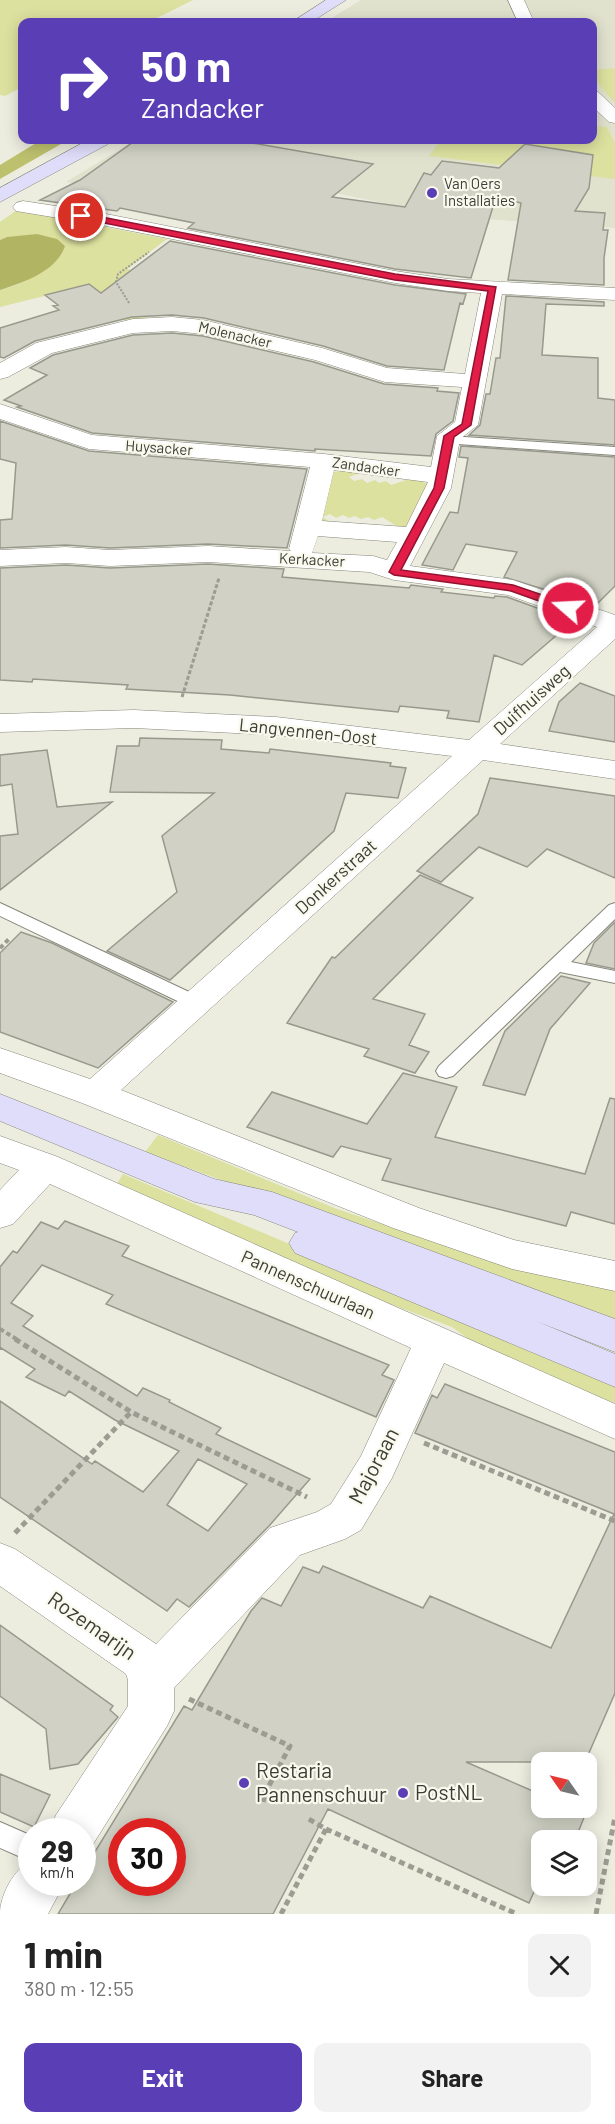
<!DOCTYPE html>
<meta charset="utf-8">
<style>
:root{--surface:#fff;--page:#f2f2f2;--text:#222;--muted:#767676;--accent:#593eb6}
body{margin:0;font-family:Barlow,sans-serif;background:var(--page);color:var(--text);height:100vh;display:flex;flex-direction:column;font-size:22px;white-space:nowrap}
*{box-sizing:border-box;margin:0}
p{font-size:20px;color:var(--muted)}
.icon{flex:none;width:33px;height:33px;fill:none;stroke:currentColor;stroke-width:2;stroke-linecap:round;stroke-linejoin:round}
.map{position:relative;height:1914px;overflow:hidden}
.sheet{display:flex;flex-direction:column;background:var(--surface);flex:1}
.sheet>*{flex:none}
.banner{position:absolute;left:18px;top:18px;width:579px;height:126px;border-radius:12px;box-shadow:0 3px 15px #0003;background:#593eb6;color:#fff;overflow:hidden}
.needle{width:39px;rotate:304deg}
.buttons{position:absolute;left:531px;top:1752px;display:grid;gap:12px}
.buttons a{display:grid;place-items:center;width:66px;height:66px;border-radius:12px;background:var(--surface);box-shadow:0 3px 15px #0003;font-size:30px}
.speed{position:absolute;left:18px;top:1818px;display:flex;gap:12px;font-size:30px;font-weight:700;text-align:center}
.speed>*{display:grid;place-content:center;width:78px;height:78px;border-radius:50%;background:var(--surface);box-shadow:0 3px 15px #0003;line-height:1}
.speed small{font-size:15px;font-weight:400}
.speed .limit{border:9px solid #d22;background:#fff;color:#111}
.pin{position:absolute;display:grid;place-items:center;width:51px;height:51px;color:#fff;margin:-26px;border:3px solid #fff;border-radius:50%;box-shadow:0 2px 6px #0007}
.me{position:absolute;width:66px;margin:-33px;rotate:289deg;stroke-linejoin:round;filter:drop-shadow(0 0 4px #0008)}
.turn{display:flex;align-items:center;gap:21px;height:126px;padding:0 24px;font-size:27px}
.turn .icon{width:78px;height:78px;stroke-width:2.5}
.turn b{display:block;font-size:42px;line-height:51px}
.round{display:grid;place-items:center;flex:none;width:63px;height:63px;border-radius:12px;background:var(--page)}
.summary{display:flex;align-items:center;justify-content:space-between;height:102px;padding:0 24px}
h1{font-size:36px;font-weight:700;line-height:45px}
.cta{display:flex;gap:12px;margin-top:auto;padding:12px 24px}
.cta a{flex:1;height:69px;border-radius:12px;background:var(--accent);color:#fff;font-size:24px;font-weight:700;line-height:69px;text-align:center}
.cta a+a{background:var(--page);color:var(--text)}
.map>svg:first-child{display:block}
.built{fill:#e0e2cd}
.green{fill:#dde19f}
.forest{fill:#bdc16e}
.water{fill:#b1b563}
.building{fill:#d1d2c5;stroke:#98998d;stroke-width:1.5;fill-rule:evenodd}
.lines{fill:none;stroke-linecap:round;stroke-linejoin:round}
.service-casing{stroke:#86877b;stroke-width:2}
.minor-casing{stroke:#86877b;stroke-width:1}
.secondary-casing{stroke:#86877b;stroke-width:1}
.path-far3{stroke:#9b9c92;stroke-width:2;stroke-dasharray:2 1.5;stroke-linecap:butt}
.path-far2{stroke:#9b9c92;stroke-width:3;stroke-dasharray:4 2;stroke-linecap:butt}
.path-far1{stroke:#9b9c92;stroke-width:4;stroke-dasharray:4.5 3;stroke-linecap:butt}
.path{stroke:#9b9c92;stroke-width:5;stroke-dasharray:6 4;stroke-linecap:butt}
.service{fill:#fff;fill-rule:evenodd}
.minor{fill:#fff;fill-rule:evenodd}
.secondary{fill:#e0ddfb;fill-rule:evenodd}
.route{fill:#e11d48;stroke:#92132f;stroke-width:1.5}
.poi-dot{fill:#593eb6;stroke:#f9faed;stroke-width:2}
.labels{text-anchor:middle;stroke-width:4.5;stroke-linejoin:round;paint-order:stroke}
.far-poi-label{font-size:15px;fill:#3c3d37;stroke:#f9faed;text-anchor:start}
.far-street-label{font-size:15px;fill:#3c3d37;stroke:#f9faed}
.street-label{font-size:18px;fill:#3c3d37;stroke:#f9faed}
.near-street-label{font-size:21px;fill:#3c3d37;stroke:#f9faed}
.near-poi-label{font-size:21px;fill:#3c3d37;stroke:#f9faed;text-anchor:start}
</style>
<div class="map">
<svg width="615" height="1914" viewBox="0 0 615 1914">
<rect width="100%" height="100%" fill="#eceddf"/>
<path class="built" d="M361,0H615V228L484,219L405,207L191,165L145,195L66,182L135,140H592V22H325Z"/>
<path class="green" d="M0,0H193L149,22H22V87L5,96L0,95Z
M615,68V103L593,78L592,70Z
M593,126L607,127L615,143V179L429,156L441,140H592Z
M17,210L167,239L127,269L153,275L147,324L131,325L85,286L0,307V290L19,284L7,237L0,240V222Z
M343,470L363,472L349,477L354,481L362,479L367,483L375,480L379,483L386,481L391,485L412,478L428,484L408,527H398L382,517L374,520L368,517L361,519L355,516L349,518L343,515L336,518L330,514L323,517L333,524L319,523L327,474Z
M158,1135L337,1209L511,1267L615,1286V1328L480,1275L145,1152Z
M123,1174L615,1381V1403L504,1365L452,1327L282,1264L116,1185Z"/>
<path class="forest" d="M41,140H68L0,179V165Z"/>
<path class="water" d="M37,234L57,239L65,246C56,272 24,282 0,290V240L7,237Z"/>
<path class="building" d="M136,140H235L373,164L332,197L405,207L424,173L431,175L442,161L499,168L525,144L593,155L589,188L575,211L605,213L603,230H608L604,258V285L508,280L521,203L496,197L471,278L395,269L188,228L194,223L120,208L117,211L40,200L80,180Z
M170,241L395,285L466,294L463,304L460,303L444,370L387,366L323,346L204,318L172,315L132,317L35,341L4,358L0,357V328L59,310L53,306L58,305L45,295L89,284L101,293Z
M506,296L604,302V306L546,304L542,355L598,358V398L615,400V445L469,435L480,425L486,394H490L496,358H500Z
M172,333L203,336L314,362L384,384L438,388L437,391L459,393L453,421L436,434L431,456L315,449V451L92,433L17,407L21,406L4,400L47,375L30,368L53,355L133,335Z
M0,421L89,451L307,469L287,548L208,544L110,548L66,545L0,548V520L12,519L16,463L0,459Z
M461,446L615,457V586L596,605L504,577L517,552L466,544L453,570L422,565L450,512L458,513L468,458L459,457Z
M208,564L284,569L282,577L409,588L411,585L443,589L441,592L494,598L495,596L507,597L573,621L522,665L494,655L479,722L447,718L449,711L400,706L398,712L230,695L126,689L128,685L33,679L32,682L0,680V568L66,565L110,568Z
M580,683L615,696V742L549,731L559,702Z
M140,738L222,740L221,749L269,753L270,749L391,763L390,766L406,768L398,798L346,793L334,831L170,980L107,951L177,892L162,836L214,793L110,792L117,746H139Z
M47,750L57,807L112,802L0,890V836L18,834L12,784L0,786V755Z
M490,778L615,796V878L547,849L527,867L479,847L441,882L417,871L478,814Z
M420,875L473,898L373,999L425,1014L409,1045L429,1052L415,1073L364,1056L369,1049L287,1023L332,957L335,958Z
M615,922V969L586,963L594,943Z
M21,932L52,943L173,1002L98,1068L0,1032V953Z
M561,976L590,983L550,1029L525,1095L483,1085L505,1031Z
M403,1073L457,1087L435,1137L585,1174L610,1098L615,1099V1224L571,1212L566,1226L382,1180L391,1159L341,1146L333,1157L247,1127L272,1092L367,1124Z
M65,1221L129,1246L122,1256L389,1365L382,1375L394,1380L376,1417L106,1304L113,1295L42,1265L11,1303L33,1316L23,1326L137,1396L143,1388L170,1400L169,1402L221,1428L216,1434L310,1479L269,1526L189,1607L177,1599L167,1611L0,1497V1401L92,1464L95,1461L143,1492L179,1451L115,1420L69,1391L65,1396L26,1377L35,1369L1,1348L0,1349V1267L13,1251L17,1253L41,1222L58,1229ZM198,1459L247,1484L208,1531L167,1505Z
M445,1384L615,1452V1693L585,1762H466L542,1795V1808H569L585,1815L575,1840H542V1874L529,1903L328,1809L273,1914H58L77,1882H82V1873L184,1706L192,1710L251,1611L262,1598L281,1606L303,1567L319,1573L323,1566L423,1608L430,1596L551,1648L614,1514L415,1433L432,1395L437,1398ZM122,1832H172V1882H122Z
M0,1625L113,1706L110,1710L118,1717L78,1764L50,1769L46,1729L0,1696Z
M0,1774L50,1795L34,1827L0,1812Z"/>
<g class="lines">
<g class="service-casing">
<path id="service" d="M449,436L615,447V455L444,443L443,440L444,437Z
M0,903L204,999L206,1003L204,1007L197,1009L190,1007L0,916Z
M615,903V919L571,962L615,971V983L560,972L453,1076L446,1078L439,1076L436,1071L439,1066L609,905Z
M0,1822L32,1836V1862L0,1848Z"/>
</g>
<g class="minor-casing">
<path id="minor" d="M508,0H524L534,22H518Z
M592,91L598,92L615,108V123L609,122L592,106Z
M23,201L101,213L395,271L448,279L615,288V300L502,294L478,425L460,439L451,488L410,566L513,580L615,615V639L500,744L615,761V779L483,760L121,1090L419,1208L514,1240L615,1261V1291L512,1269L393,1228L82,1103L0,1073V1048L90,1079L452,756L276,735L134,728L0,732V714L134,710L276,717L469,740L597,627L508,595L394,580L369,572L208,562L110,566L66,563L0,566V550L66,547L110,550L208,546L291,551L289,549L310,467L89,449L0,419V404L92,435L324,454L431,467L437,436L455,422L462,387L385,382L315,360L203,334L172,331L133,333L52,353L8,377L0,379V363L36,343L133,319L172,317L203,320L322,348L387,368L465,374L481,293L448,291L395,283L101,225L16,211L13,207L16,203ZM334,470L428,482L406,527L322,521ZM318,536L397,542L387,560L373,556L312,553Z
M0,1136L58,1157L615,1404V1439L444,1363L392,1478L361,1530L345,1539L300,1555L174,1688V1711L167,1726L90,1849L82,1852V1832H49L56,1815L128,1706V1680L126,1674L0,1586V1543L15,1549L156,1644L270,1528L317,1512L331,1504L361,1456L411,1348L50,1184L13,1224L0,1228V1190L19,1170L0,1163Z
M32,1861V1882H65L48,1914H0C0,1895 14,1868 32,1861Z"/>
</g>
<g class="secondary-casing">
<path id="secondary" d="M326,0H346L311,22H292Z
M88,140H110L108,144L0,202V188Z
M0,1094L214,1179L272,1192L615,1319V1352L536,1321L615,1354V1387L295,1253L289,1243L295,1233L298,1232L254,1215L195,1202L0,1121Z"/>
</g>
<path class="path-far3" d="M129,303L116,282L118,274L149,252"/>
<path class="path-far2" d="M182,697L219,578"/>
<path class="path-far1" d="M0,948L10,938
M0,1329L18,1340"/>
<path class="path" d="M15,1339L131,1412L307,1497
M424,1443L615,1521
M15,1533L131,1412
M189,1699L290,1746L262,1799L266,1800
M326,1829L517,1914
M281,1914L326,1829L307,1818
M596,1914L615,1817"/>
<use href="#service" class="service"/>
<use href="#minor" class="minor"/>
<use href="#secondary" class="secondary"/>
</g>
<path class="route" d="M81,213L395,274L496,287L471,425L454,437L444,488L401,570L513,585L572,605V610H564L511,591L394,575L389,572L434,488L444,436L462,424L488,291L395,280L78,218V214Z"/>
<g class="poi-dot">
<circle cx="432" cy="193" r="6"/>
<circle cx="244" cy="1783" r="6"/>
<circle cx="403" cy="1793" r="6"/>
</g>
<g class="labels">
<g class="far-poi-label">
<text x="444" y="189">Van Oers<tspan x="444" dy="17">Installaties</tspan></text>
</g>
<g class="far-street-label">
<text transform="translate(235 335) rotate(13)" y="5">Molenacker</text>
<text transform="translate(159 448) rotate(4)" y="5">Huysacker</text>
<text transform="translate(366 467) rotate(8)" y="5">Zandacker</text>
<text transform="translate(312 560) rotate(3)" y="5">Kerkacker</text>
</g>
<g class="street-label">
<text transform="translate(532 700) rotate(-42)" y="6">Duifhuisweg</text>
<text transform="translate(308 732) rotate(6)" y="6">Langvennen-Oost</text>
<text transform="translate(336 877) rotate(-42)" y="6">Donkerstraat</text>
<text transform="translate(308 1285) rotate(24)" y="6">Pannenschuurlaan</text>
</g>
<g class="near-street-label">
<text transform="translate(374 1466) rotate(-62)" y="7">Majoraan</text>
<text transform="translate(92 1626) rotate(35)" y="7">Rozemarijn</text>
</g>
<g class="near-poi-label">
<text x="256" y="1778">Restaria<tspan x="256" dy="24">Pannenschuur</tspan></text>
<text x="415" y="1800">PostNL</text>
</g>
</g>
</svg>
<div class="buttons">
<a><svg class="needle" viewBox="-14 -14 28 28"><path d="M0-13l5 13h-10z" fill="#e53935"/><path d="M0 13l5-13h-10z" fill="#767676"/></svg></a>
<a><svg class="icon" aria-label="layers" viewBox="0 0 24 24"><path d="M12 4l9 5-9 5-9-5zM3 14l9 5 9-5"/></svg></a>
</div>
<div class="speed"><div>29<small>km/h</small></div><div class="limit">30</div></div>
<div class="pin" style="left:81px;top:216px;background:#d93025"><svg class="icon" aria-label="arrive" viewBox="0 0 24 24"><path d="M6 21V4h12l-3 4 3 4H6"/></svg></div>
<svg class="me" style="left:568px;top:608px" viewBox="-20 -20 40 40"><circle r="17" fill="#e11d48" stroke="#fff" stroke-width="3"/><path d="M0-11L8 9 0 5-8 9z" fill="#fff"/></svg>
<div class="banner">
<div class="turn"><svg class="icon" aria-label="right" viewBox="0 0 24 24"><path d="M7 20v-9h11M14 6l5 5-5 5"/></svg><div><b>50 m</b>Zandacker</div></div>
</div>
</div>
<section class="sheet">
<div class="summary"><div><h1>1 min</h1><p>380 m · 12:55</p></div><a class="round"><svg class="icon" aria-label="close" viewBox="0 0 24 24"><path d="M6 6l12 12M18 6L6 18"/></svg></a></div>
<div class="cta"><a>Exit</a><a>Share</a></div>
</section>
